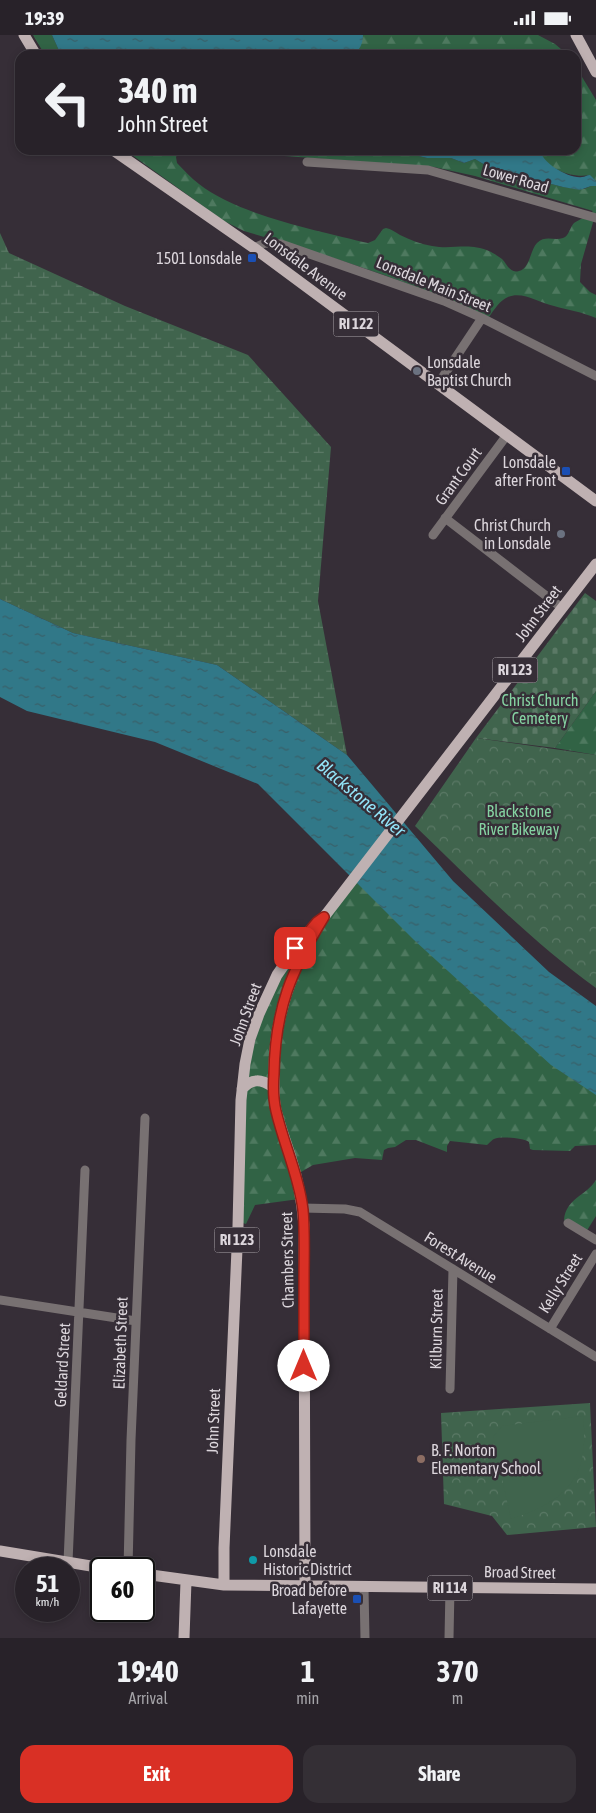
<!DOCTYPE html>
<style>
:root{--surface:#282229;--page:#342f35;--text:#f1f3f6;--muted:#a5a4a8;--line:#443f46;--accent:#d93025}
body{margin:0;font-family:"Asap Condensed",sans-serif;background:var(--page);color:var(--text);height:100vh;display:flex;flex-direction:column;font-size:19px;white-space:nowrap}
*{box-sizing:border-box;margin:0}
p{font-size:16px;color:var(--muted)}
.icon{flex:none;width:28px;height:28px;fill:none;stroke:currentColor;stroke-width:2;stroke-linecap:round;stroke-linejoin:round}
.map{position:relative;height:1603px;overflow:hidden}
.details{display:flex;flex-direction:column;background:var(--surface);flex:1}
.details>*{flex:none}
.hud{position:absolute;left:15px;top:15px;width:566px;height:105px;border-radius:15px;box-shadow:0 2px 8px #0003,0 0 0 1px var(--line);background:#282229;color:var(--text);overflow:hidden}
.speed{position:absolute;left:15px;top:1522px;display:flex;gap:10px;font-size:25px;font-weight:700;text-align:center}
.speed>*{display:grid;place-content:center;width:65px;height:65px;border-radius:50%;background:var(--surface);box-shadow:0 2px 8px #0003,0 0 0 1px var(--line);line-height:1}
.speed small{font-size:12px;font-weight:400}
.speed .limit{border:2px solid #111;border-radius:8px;background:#fff;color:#111}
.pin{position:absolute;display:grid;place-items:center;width:42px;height:42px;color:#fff;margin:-21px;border-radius:10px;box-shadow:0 2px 8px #0006}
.me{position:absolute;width:55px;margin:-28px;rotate:0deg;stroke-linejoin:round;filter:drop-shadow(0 0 4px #0008)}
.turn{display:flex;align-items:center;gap:18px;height:105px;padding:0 20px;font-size:22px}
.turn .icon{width:65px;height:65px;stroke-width:2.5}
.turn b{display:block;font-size:35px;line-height:42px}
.eta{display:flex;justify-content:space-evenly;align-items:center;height:85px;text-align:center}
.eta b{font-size:30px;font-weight:700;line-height:35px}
.button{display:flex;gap:10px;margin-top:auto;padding:10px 20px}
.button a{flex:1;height:58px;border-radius:15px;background:var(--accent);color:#fff;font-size:20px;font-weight:700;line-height:58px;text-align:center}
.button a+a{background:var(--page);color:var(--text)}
.status{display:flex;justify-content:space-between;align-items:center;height:35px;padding:0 25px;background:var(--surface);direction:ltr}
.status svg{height:14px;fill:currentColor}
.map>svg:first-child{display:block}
.forest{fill:url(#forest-firs)}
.wetland{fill:url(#wetland-marsh)}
.cemetery{fill:url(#cemetery-stones)}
.park{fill:url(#park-crowns)}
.pitch{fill:#40644d}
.water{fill:url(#water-ripples)}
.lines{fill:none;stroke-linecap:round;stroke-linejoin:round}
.minor{stroke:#787172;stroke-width:9}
.major{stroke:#bfb1b2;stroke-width:11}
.route-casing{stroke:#8d1f18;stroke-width:12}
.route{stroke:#d93025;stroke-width:9}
.transit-dot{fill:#1a4fb4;stroke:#362e37;stroke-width:2}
.worship-dot{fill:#6b7280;stroke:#362e37;stroke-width:2}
.education-dot{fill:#8d6e63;stroke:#362e37;stroke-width:2}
.culture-dot{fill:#0f9aa8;stroke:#362e37;stroke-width:2}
.labels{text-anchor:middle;stroke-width:5;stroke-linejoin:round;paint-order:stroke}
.shield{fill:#362e37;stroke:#aaa4aa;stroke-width:1}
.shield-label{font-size:15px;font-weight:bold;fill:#dcd6dc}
.street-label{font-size:16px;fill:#dcd6dc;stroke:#362e37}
.poi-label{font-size:16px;fill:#dcd6dc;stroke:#362e37;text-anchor:end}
.park-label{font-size:16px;fill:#85d3a2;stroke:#362e37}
.water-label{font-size:18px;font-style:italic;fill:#93e4f8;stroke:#362e37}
</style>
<div class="status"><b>19:39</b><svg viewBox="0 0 49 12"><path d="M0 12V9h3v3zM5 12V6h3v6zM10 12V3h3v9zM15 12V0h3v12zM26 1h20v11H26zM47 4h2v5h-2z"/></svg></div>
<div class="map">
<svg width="596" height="1603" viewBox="0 0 596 1603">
<defs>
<pattern id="forest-firs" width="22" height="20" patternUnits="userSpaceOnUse" patternTransform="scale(1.25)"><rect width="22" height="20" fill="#316345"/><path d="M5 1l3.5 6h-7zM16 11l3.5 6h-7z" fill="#4e795f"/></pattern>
<pattern id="wetland-marsh" width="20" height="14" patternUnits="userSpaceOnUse" patternTransform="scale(1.25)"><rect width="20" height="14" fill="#40644d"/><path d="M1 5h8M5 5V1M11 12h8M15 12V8" fill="none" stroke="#5b7966"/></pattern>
<pattern id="cemetery-stones" width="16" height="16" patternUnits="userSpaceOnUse" patternTransform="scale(1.25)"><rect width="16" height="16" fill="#40644d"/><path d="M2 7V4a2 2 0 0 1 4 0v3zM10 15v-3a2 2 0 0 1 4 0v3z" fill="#5b7966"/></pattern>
<pattern id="park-crowns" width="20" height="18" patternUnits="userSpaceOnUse" patternTransform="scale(1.25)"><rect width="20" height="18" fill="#40644d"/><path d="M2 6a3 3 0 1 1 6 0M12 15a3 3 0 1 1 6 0" fill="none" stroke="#5b7966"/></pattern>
<pattern id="water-ripples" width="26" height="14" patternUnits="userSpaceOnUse" patternTransform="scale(1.25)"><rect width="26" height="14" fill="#317888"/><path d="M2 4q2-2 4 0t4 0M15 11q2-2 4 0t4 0" fill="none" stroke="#395f68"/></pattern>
</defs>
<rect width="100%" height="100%" fill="#362e37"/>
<path class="forest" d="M33,0H52L61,20H45Z
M363,0H538L555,9L568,20H353L357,17Z
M576,32L596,65V146L589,140C574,144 542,133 540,115H576Z
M125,115H186L179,117L176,122L177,128C184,135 191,143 199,149C238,180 319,196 368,208L375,205L383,194L386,193C391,194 395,197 400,200C410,205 421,209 432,211C453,215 468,207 489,216C493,218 498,221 502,224C507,229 510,239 519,236C530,234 530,215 537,208C545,200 554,206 563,203C569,201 570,192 574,188C581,183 585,184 593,176L475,141L434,132L204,115H394L427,123H451L464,128L475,124L490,133L563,152L584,154L591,151H596V177L581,229L580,247L590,257L596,260V283C582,277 568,275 554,271C539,268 523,256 508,262C500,265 494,275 489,282C410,246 327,220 244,196L224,186Z
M596,656V720L555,713Z
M353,842L596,1056V1110L575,1111L570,1116L533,1115L530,1114L529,1107C523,1103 501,1101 494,1104C493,1104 488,1109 487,1110L450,1106L447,1111V1117L416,1105H406L395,1112L388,1113L384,1115L382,1125L355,1123L313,1130L296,1140L299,1164L255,1170L246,1189L240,1187L244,1044L268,962Z
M596,1145V1181L586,1197H583L564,1185C566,1163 586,1161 596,1145Z"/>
<path class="wetland" d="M0,198L9,218L125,271L248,320L331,412L318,566L347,720L217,630L73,598L0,564Z"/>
<path class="cemetery" d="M585,558L596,566V656L555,713L476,703Z"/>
<path class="park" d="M476,703L596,720V953C530,905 473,847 415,791Z
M590,1368L596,1492L507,1500L492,1481L444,1469L441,1378Z"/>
<path class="pitch" d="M583,1381C590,1442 567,1466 511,1484L493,1402L502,1391Z"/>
<path class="water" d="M52,0H363C363,8 360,15 353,20H61Z
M394,115H540C542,128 569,144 582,142C585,142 587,140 590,140L596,146V151H591L580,155L563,152L490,133L475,124L464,128L451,123H427Z
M0,564L73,598L217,630L347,720L453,846L549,937L596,971V1060L551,1030L414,905L258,749L155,707L27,676L0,662Z"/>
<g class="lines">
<path class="minor" d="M307,127L428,135L596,183
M254,213L265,208L281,209L444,266L482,283L596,341
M438,349L482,283
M445,483L562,573
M433,500L507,400
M302,1173L345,1174L360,1177L596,1322
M568,1188L596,1205
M0,1265L136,1286
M550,1294L596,1219
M450,1354L453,1234
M68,1527L85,1135
M128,1534L131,1405L145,1083
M364,1553L365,1603
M449,1603L450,1553"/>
<path class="major" d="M24,0L36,20
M576,0L596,37
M113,115L254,213L596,466
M242,1054C252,1043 261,1044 273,1052
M0,1516L109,1534
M144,1539L224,1550L596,1554
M224,1550V1513L238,1191L241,1065L245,1029L250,1004L259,979L277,940L305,900L324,882L596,529
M305,1552L304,1190C302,1167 298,1144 291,1123C286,1107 280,1091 276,1075C273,1062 274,1050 274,1037C274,986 289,940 315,896
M184,1603L186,1546"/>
</g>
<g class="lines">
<g class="route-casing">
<path id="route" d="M295,913L317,887L324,882C291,936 275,974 274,1039C273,1052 273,1063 276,1076C284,1110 299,1141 303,1175C305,1198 304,1221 304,1243C304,1273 304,1302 304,1331"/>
</g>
<use href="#route" class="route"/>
</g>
<g class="transit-dot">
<rect x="247" y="218" width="10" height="10" rx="2.5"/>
<rect x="561" y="431" width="10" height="10" rx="2.5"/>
<rect x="352" y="1559" width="10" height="10" rx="2.5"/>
</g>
<g class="worship-dot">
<circle cx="417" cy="336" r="5"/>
<circle cx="561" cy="499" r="5"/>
</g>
<circle class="education-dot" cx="421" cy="1424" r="5"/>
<circle class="culture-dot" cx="253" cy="1525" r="5"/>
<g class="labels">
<g class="shield">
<rect x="333.5" y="276.5" width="45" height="25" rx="4"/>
<rect x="492.5" y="622.5" width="45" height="25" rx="4"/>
<rect x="214.5" y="1192.5" width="45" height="25" rx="4"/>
<rect x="427.5" y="1540.5" width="45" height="25" rx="4"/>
</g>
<g class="shield-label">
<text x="356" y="294">RI 122</text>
<text x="515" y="640">RI 123</text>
<text x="237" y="1210">RI 123</text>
<text x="450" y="1558">RI 114</text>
</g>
<g class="street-label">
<text transform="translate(516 143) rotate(16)" y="6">Lower Road</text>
<text transform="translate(306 231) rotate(37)" y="6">Lonsdale Avenue</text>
<text transform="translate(434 249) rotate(22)" y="6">Lonsdale Main Street</text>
<text transform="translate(458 441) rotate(-54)" y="6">Grant Court</text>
<text transform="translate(538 578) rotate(-53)" y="6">John Street</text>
<text transform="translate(245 979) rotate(-70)" y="6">John Street</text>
<text transform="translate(461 1222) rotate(32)" y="6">Forest Avenue</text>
<text transform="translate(287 1225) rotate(-91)" y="6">Chambers Street</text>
<text transform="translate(560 1248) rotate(-58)" y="6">Kelly Street</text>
<text transform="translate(436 1294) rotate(-89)" y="6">Kilburn Street</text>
<text transform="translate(120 1308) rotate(-88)" y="6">Elizabeth Street</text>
<text transform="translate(62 1330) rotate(-87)" y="6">Geldard Street</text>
<text transform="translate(213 1386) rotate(-88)" y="6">John Street</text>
<text transform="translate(520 1537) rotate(1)" y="6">Broad Street</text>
</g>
<g class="poi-label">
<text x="242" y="229">1501 Lonsdale</text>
<text x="427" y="333" text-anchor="start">Lonsdale<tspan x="427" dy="18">Baptist Church</tspan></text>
<text x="556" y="433">Lonsdale<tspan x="556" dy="18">after Front</tspan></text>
<text x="551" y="496">Christ Church<tspan x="551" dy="18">in Lonsdale</tspan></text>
<text x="431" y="1421" text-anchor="start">B. F. Norton<tspan x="431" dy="18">Elementary School</tspan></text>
<text x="263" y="1522" text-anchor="start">Lonsdale<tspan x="263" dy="18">Historic District</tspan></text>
<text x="347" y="1561">Broad before<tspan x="347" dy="18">Lafayette</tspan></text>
</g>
<g class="park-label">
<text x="540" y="671">Christ Church<tspan x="540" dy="18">Cemetery</tspan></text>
<text x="519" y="782">Blackstone<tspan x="519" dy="18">River Bikeway</tspan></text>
</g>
<g class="water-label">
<text transform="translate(361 763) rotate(40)" y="6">Blackstone River</text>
</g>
</g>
</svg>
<div class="speed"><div>51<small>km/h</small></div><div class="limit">60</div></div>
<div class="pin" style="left:295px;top:913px;background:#d93025"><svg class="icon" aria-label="arrive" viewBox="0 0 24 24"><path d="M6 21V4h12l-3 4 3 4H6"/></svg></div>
<svg class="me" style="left:304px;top:1331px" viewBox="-20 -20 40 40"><circle r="19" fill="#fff"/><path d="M0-13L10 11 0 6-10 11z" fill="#d93025"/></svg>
<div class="hud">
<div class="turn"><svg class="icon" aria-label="left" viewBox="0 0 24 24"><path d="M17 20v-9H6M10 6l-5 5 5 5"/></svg><div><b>340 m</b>John Street</div></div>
</div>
</div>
<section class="details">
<div class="eta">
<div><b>19:40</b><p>Arrival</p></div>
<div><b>1</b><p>min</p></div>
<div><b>370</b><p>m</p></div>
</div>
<div class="button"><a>Exit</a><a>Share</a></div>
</section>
